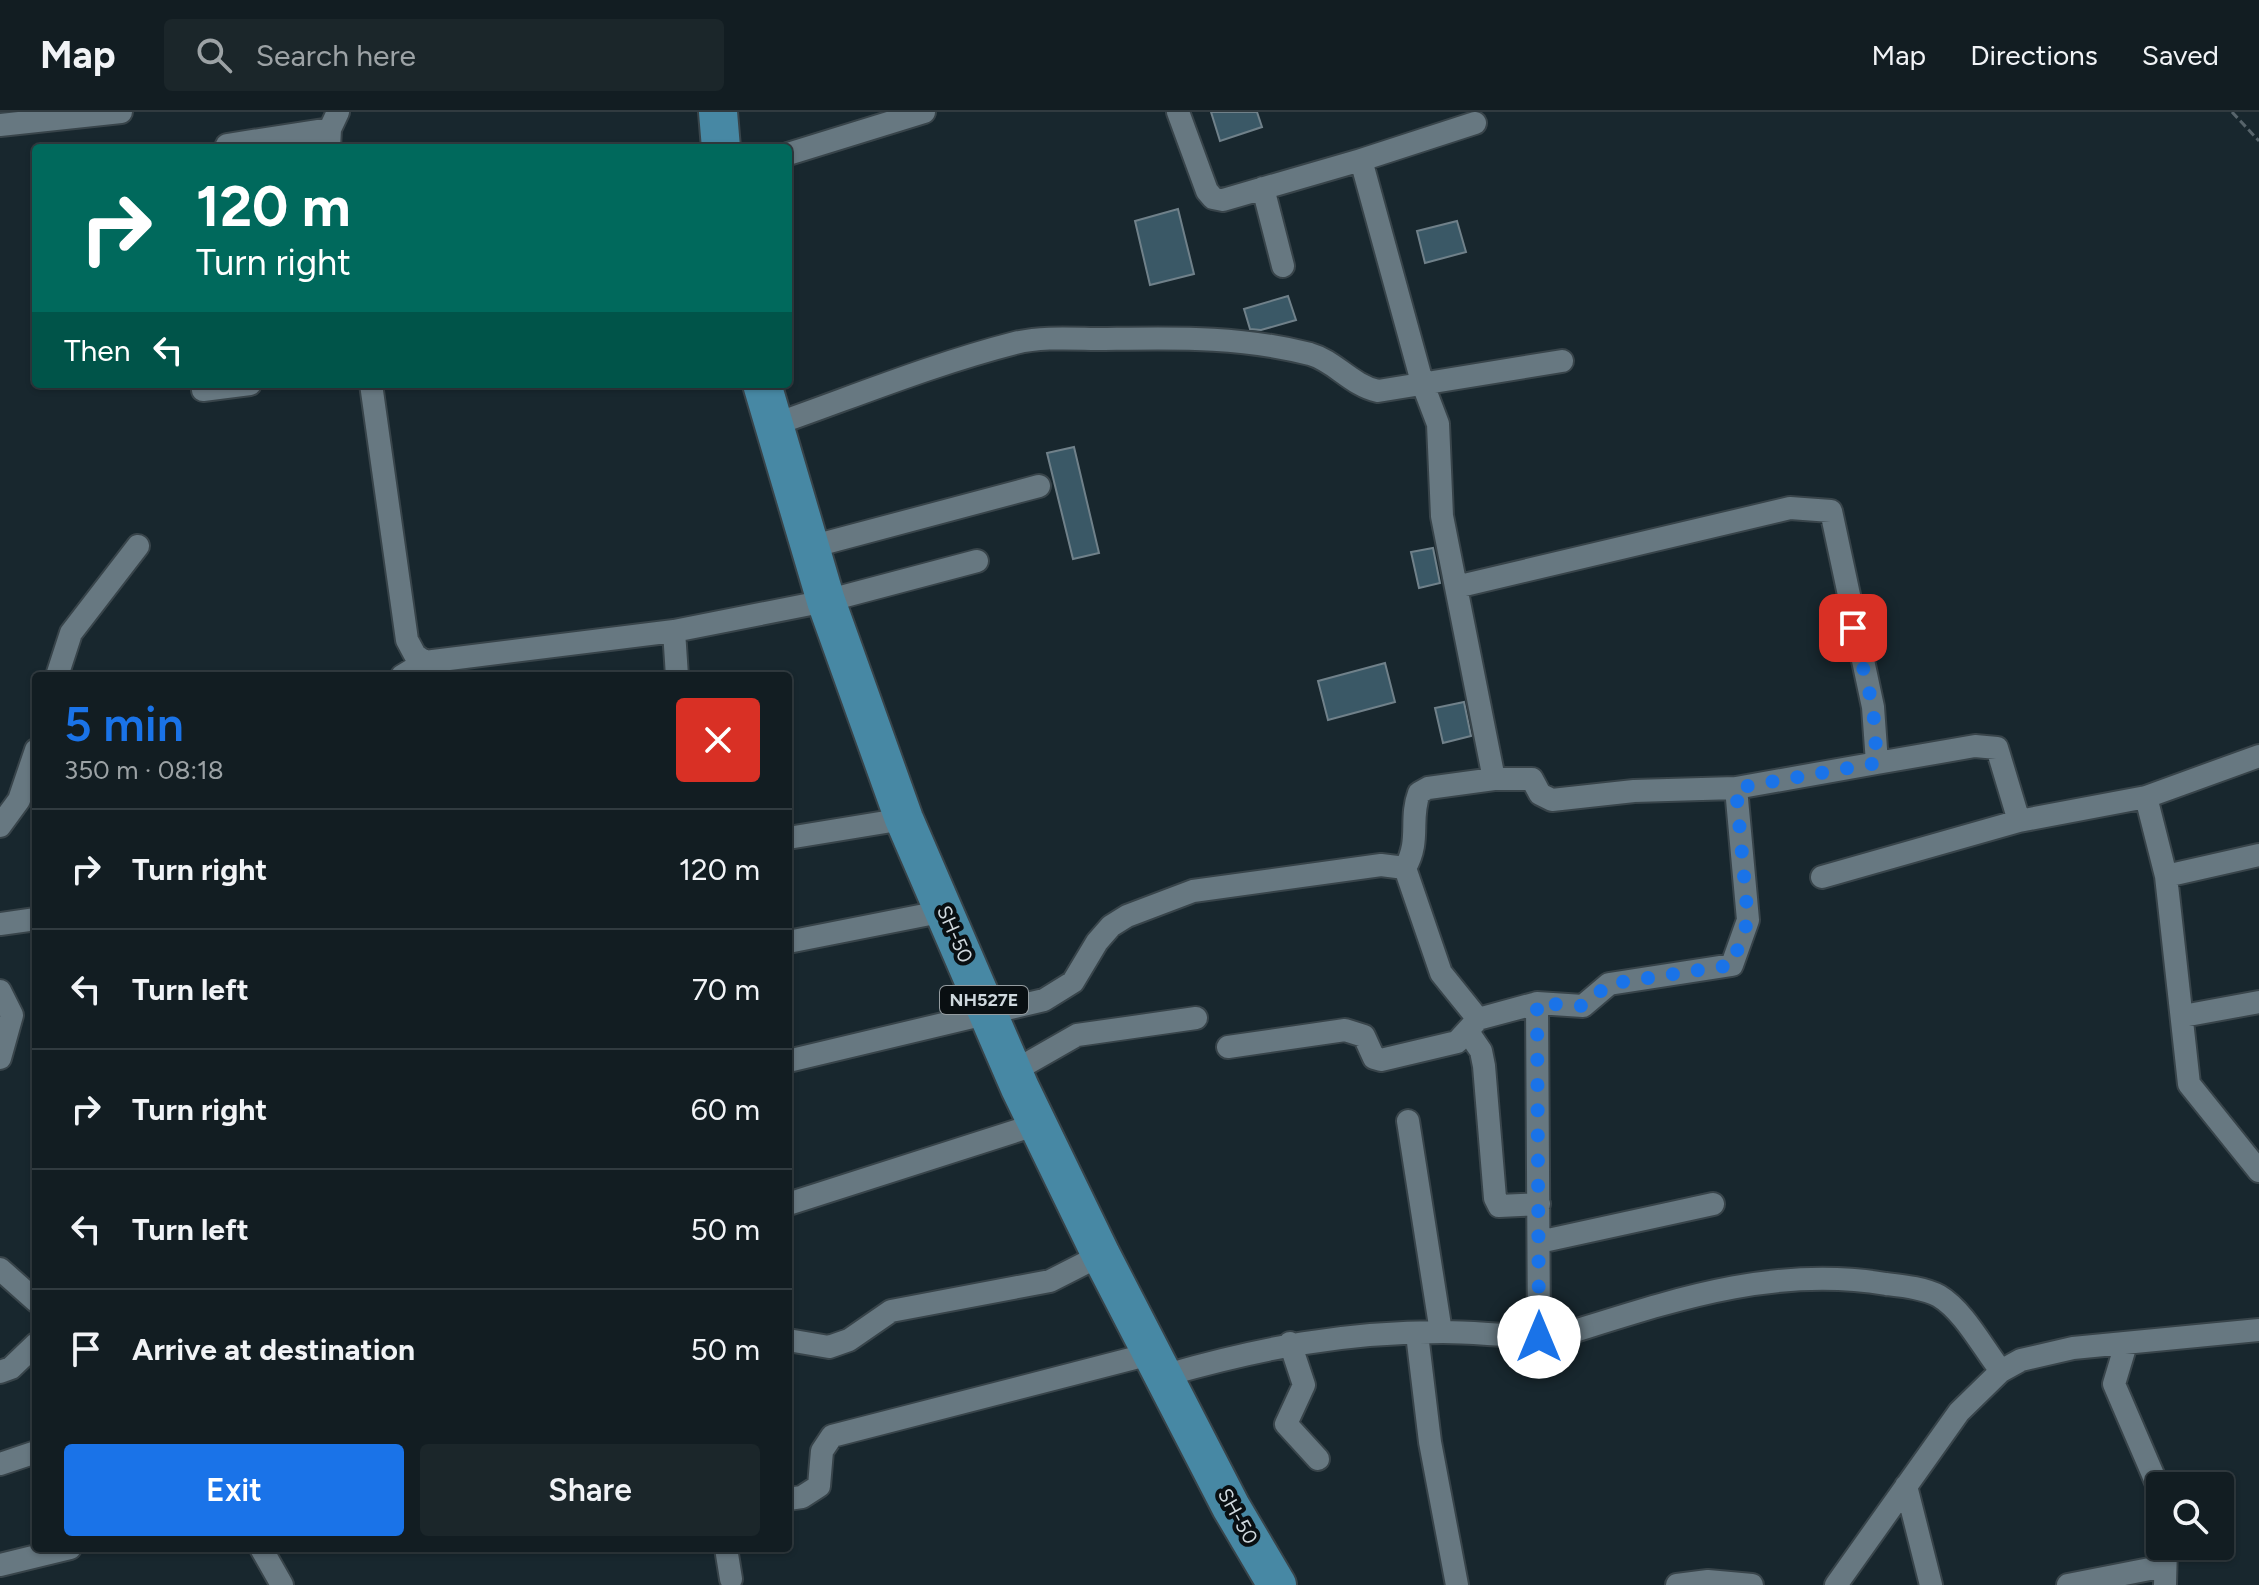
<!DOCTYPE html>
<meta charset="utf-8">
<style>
:root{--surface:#121d22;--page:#1b262a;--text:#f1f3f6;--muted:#9ca2a5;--line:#313b40;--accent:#1a73e8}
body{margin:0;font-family:Figtree,sans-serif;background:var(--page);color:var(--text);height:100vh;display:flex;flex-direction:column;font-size:30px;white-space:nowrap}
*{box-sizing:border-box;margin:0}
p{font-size:26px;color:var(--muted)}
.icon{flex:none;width:44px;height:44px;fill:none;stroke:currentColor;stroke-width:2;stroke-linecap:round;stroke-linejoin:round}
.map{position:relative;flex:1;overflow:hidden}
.panel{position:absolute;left:32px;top:560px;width:760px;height:880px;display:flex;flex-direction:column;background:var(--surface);border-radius:8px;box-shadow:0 2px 6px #0004,0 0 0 2px var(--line)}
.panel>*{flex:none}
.guide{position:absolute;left:32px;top:32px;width:760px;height:244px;border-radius:8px;box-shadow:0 2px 6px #0004,0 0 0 2px var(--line);background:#00695c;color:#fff;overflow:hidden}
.controls{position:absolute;left:2146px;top:1360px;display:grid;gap:16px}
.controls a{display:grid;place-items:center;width:88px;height:88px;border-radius:8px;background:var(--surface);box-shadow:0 2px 6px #0004,0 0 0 2px var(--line);font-size:40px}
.pin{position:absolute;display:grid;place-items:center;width:68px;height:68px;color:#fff;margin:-34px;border-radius:16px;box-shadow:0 4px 12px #0006}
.me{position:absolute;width:88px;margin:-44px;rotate:0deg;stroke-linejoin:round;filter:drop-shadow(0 0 6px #0008)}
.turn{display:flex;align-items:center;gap:28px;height:168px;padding:0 32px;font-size:36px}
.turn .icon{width:104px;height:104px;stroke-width:2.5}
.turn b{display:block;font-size:56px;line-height:68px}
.then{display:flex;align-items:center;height:76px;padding:0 32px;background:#0003;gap:16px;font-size:30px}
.round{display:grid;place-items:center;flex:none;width:84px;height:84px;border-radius:8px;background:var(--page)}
.summary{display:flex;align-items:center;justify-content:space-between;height:136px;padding:0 32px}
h1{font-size:48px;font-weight:600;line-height:60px;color:var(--accent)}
.cta{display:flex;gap:16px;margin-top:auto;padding:16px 32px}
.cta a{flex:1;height:92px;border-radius:8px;background:var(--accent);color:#fff;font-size:32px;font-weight:600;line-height:92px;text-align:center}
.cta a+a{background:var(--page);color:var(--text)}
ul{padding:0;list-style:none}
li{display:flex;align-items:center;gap:24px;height:120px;padding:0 32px;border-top:2px solid var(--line)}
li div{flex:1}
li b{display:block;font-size:30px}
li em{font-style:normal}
header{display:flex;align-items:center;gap:48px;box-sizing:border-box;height:112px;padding:0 40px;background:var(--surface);border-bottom:2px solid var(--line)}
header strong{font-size:38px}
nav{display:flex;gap:44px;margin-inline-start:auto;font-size:28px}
.search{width:560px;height:72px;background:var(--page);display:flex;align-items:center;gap:20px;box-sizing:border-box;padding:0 28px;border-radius:8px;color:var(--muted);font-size:30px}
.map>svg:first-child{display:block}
.building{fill:#3a5866;stroke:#70818a;stroke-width:2}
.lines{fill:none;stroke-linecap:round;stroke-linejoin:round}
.minor-casing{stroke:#38444a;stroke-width:26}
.trunk-casing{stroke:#38444a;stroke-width:42}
.path{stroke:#57646b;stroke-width:3;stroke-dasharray:8 4;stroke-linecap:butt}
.minor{stroke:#677881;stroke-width:22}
.trunk{stroke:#4788a4;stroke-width:38}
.route{stroke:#1a73e8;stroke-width:14;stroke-dasharray:0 25.2}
.labels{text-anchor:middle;stroke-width:8;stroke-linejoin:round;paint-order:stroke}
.shield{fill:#090f12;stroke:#949ca0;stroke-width:2}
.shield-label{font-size:18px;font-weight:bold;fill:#cfd8dd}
.street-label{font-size:20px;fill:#cfd8dd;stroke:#090f12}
</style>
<header>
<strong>Map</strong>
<div class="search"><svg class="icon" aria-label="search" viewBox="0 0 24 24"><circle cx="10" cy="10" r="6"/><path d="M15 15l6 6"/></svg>Search here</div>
<nav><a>Map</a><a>Directions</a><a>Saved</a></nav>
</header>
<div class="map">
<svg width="2259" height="1473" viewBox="0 0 2259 1473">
<rect width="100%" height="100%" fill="#18272e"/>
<path class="building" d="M1211,0H1257L1262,15L1220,29Z
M1178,97L1194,162L1150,173L1135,109Z
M1457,109L1466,140L1425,151L1417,119Z
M1288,184L1296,208L1261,218L1250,217L1244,197Z
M1074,335L1099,441L1073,447L1047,341Z
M1433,436L1440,471L1419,476L1411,440Z
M1385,551L1395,590L1328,608L1318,569Z
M1464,590L1471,624L1443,631L1435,596Z"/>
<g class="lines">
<g class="minor-casing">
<path id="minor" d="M1178,0L1207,79L1213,86L1223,88L1361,48L1422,270L1438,312L1442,404L1456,475
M0,13L121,0
M227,33L330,17
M329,36L330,17L338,0
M788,42L924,0
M1361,48L1475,11
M1263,76L1283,154
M371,272L407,528L415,543L425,550L674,519L826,489L977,449
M203,278L250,272
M773,313C853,285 933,252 1015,231C1044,224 1075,227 1105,227C1177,226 1239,224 1310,242C1335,249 1351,273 1378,279L1562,249
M810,435L1039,374
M674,519L677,564
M57,564L71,521L138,434
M402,564L425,550
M1877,651L1975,634L1997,636L2019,709L2146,685L2259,644
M2146,685L2166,764L2189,972L2259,1059
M0,714L19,688L36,638
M788,726L904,707
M1405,756L1441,861L1478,907L1537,891L1583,894L1609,872L1732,853L1748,808L1736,676
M2166,764L2259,743
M1822,765L2019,709
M0,812L36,807
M788,830L945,799
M0,879L12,903L0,946
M1537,891L1539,1225
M2183,904L2259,890
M1468,920L1481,939L1484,954L1495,1086L1499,1094L1539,1092
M1228,935L1345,918L1364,924L1374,946L1381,948L1457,930L1478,907
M788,949L1044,888L1073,870L1097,830L1111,814L1127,804L1193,779L1381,753L1405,756C1421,728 1409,708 1419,681L1428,676L1494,667H1532L1540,682L1552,688L1634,679L1736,676L1877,651L1873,595L1831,399L1790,396L1456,475L1494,667
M1014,959L1077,923L1196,906
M1408,1009L1441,1220
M788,1092L1038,1012
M1539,1130L1713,1092
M0,1157L36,1189
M1417,1222L1430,1330L1457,1473
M788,1228L829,1235L849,1228L891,1199L1050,1169L1101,1143
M1290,1231L1304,1273L1286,1312L1318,1347
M2126,1232L2114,1272L2160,1379
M0,1260L11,1256L36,1232
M1166,1263C1260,1236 1344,1220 1443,1220C1484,1220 1523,1227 1565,1222C1671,1189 1773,1153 1886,1172C1903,1174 1924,1176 1939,1184C1964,1199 1983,1236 2001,1259
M0,1352L36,1340
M1906,1374L1931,1473
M788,1387L802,1385L819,1374L822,1339L832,1324L1154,1241
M261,1436L282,1473
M726,1436L731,1467
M0,1453L70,1436
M1677,1473L1708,1469L1752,1473
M1836,1473L1959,1300L2001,1259L2021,1248L2073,1236L2259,1218
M2068,1473L2165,1454
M2165,1473L2166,1434"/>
</g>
<g class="trunk-casing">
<path id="trunk" d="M718,0L721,36
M762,272L826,489L904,707L1020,976L1101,1143L1231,1395L1277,1473"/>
</g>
<path class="path" d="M2232,0L2259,29"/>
<use href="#minor" class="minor"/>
<use href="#trunk" class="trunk"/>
</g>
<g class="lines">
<path class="route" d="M1539,1225L1537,891L1583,894L1609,872L1732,853L1748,808L1736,676L1877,651L1873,595L1853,516"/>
</g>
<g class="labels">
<rect class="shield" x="940" y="874" width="88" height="28" rx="6"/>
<g class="shield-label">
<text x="984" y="894">NH527E</text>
</g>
<g class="street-label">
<text transform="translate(955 822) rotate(66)" y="7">SH-50</text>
<text transform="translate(1238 1404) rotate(61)" y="7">SH-50</text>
</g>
</g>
</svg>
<div class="controls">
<a><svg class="icon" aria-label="search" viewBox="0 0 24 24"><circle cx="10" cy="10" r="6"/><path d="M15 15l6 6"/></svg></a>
</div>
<div class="pin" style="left:1853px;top:516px;background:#d93025"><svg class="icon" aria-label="arrive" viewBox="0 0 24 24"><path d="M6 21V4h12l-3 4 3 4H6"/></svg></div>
<svg class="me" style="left:1539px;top:1225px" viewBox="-20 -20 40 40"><circle r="19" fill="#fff"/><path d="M0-13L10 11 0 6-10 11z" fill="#1a73e8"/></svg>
<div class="guide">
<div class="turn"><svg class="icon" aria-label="right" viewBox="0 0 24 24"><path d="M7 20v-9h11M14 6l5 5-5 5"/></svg><div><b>120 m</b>Turn right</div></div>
<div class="then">Then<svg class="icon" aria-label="left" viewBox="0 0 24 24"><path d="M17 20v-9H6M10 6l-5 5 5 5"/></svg></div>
</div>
<section class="panel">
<div class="summary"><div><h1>5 min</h1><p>350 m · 08:18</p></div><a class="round" style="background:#d93025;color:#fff"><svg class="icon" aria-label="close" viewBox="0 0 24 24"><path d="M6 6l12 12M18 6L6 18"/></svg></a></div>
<ul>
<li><svg class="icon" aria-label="right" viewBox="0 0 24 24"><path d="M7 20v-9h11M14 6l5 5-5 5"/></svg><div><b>Turn right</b></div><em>120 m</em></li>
<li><svg class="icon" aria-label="left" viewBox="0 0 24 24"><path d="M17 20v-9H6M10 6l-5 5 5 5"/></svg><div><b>Turn left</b></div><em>70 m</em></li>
<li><svg class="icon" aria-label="right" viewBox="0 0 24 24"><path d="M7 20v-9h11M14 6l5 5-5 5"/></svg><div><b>Turn right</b></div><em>60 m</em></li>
<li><svg class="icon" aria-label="left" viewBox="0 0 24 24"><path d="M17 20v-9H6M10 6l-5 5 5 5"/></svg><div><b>Turn left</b></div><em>50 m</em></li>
<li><svg class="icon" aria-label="arrive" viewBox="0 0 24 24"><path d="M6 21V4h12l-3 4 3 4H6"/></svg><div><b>Arrive at destination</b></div><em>50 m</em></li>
</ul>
<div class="cta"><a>Exit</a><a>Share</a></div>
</section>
</div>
